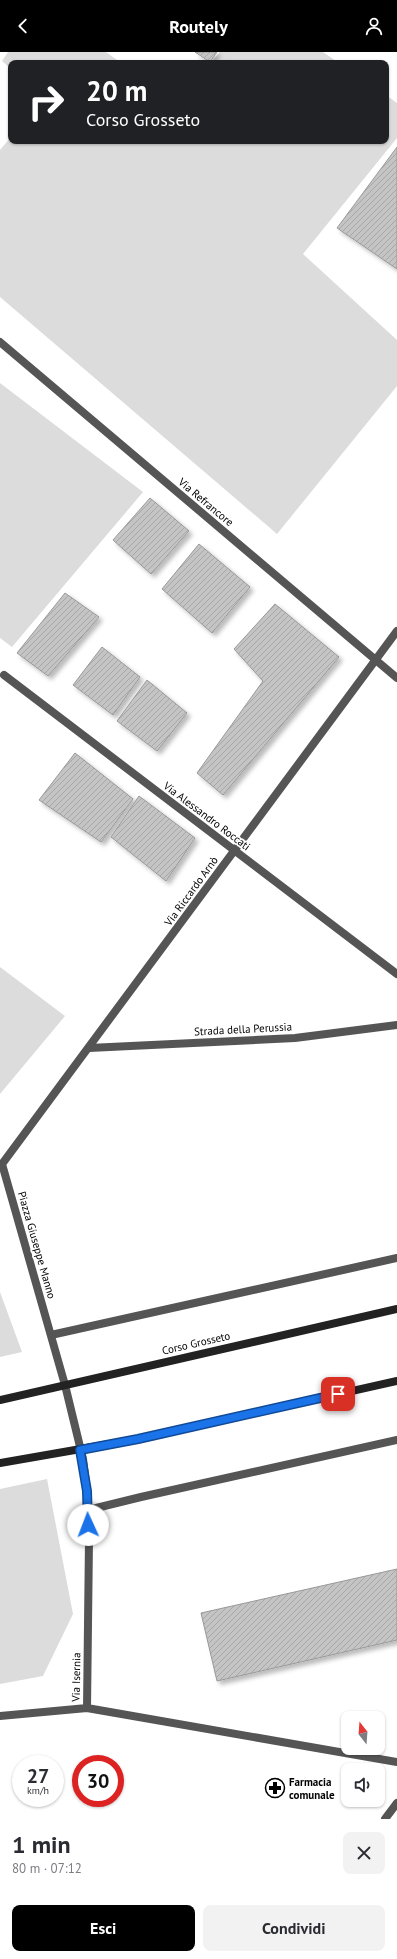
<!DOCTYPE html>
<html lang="it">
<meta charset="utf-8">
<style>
:root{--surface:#fff;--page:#f2f2f3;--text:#2b2b33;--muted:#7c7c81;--accent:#000}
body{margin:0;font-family:"PT Sans",sans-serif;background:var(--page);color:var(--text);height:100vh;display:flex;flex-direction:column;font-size:15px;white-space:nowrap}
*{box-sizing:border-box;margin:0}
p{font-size:13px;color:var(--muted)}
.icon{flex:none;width:22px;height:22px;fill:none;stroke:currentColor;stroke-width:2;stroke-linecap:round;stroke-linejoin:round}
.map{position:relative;height:1767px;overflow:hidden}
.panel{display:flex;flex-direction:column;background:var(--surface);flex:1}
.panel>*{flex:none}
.top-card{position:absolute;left:8px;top:8px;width:381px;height:84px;border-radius:8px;box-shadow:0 1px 3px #0004;background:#202124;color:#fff;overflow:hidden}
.needle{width:26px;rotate:343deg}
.fabs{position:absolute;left:341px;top:1659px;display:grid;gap:8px}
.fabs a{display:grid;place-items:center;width:44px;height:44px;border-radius:8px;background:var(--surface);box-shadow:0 1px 3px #0004;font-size:20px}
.speed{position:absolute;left:12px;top:1703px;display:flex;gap:8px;font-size:20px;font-weight:700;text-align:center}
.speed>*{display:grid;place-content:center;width:52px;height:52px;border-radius:50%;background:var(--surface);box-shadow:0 1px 3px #0004;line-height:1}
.speed small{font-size:10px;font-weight:400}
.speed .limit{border:6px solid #d22;background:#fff;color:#111}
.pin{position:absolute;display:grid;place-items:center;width:34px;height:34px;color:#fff;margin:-17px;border-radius:8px;box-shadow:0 2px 6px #0006}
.me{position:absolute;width:44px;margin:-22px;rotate:358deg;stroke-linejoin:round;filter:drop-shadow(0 0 3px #0008)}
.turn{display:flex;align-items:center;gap:14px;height:84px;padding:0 12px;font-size:18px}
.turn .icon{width:52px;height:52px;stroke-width:2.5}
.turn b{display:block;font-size:28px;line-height:34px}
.round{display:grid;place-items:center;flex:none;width:42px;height:42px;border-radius:8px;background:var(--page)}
.overview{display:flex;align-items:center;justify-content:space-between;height:68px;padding:0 12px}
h1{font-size:24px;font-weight:700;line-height:30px}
.cta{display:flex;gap:8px;margin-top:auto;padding:8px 12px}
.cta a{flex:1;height:46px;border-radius:8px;background:var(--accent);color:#fff;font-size:16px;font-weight:700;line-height:46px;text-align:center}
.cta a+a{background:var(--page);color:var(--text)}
header{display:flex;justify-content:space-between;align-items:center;height:52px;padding:0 12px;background:var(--accent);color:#fff;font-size:18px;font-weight:700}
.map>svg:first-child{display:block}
.green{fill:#dcdcdc}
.building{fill:url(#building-hatch);stroke:#999;filter:url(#shadow)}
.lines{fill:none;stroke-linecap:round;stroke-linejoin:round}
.service{stroke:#555;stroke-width:8}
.minor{stroke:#555;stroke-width:8}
.secondary{stroke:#222;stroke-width:8}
.route-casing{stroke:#114b97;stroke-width:10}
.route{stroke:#1a73e8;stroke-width:7}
.labels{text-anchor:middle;stroke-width:3.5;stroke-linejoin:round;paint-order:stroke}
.street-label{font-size:11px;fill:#000;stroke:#fff}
.poi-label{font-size:11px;font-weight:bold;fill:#000;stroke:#fff;text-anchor:start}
</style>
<header><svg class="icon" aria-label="back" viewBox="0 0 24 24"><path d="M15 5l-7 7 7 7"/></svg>Routely<svg class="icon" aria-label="person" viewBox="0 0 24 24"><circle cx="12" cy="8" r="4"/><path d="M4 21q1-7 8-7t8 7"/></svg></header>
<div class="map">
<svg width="397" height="1767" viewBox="0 0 397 1767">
<defs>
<pattern id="building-hatch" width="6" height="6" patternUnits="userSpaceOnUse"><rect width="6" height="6" fill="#c4c4c4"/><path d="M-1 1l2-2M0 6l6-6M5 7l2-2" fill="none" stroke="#a7a7a7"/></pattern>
<filter id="shadow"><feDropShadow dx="3.5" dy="3.5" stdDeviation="2" flood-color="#0004"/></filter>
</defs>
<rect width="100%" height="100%" fill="#fff"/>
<path class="green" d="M8,0H106L121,11H11V17L2,9Z
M220,0H323L339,11H211Z
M386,43L397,51V86L303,202L397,288V334L277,482L0,245V98L11,85V89H386Z
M0,331L143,440L12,595L0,586Z
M0,915L65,964L0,1042Z
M0,1240L22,1300L0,1305Z
M47,1427L73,1562L43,1624L0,1632V1437Z"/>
<path class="building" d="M195,0H217L210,10Z
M397,95V217L337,176Z
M150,446L189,479L151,522L113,488Z
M199,492L250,535L212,581L162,537Z
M65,541L99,565L48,624L17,601Z
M275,552L339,605L223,743L197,721L263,629L234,597Z
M102,595L140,625L113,663L73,633Z
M147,628L187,661L157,699L117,669Z
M75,701L133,747L101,790L39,748Z
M139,744L195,786L166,829L111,785Z
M397,1517V1588L217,1629L201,1561Z"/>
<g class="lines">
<path class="service" d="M89,996L295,986L397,973"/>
<path class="minor" d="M0,290L397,626
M4,623L397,922
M0,1112H2L65,1333L83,1407L87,1439L89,1488L87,1656
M2,1112L397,579
M51,1283L397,1206
M88,1458L141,1445L397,1388
M0,1664L87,1656L397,1710
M385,1767L397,1751"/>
<path class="secondary" d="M0,1348L397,1257
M0,1411L138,1387L397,1329"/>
</g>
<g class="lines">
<g class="route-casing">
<path id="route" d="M88,1473L87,1439L80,1398L138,1387L338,1342"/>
</g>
<use href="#route" class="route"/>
</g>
<defs>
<g id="pharmacy-ring" transform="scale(1)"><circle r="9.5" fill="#fff" stroke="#000" stroke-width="1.5"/><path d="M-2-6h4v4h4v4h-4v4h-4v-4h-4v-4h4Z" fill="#000"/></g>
</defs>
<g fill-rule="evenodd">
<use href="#pharmacy-ring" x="275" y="1736"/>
</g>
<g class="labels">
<g class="street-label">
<text transform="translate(206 450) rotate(40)" y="4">Via Refrancore</text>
<text transform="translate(207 764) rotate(37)" y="4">Via Alessandro Roccati</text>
<text transform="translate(191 839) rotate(-54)" y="4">Via Riccardo Arnò</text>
<text transform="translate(243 977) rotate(-3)" y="4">Strada della Perussia</text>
<text transform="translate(37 1193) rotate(74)" y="4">Piazza Giuseppe Manno</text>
<text transform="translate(196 1291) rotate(-13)" y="4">Corso Grosseto</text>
<text transform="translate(76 1625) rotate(-89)" y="4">Via Isernia</text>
</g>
<g class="poi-label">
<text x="289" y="1734">Farmacia<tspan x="289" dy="13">comunale</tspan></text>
</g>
</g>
</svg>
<div class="fabs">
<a><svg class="needle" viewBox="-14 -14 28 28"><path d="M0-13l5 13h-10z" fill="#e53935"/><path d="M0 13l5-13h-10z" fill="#7c7c81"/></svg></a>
<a><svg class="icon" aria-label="sound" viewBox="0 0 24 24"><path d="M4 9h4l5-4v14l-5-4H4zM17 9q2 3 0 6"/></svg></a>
</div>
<div class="speed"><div>27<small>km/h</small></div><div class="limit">30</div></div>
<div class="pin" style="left:338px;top:1342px;background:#d93025"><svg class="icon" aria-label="arrive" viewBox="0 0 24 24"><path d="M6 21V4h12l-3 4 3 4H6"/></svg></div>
<svg class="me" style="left:88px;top:1473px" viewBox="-20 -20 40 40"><circle r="19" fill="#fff"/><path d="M0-13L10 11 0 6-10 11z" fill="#1a73e8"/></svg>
<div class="top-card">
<div class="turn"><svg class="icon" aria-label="right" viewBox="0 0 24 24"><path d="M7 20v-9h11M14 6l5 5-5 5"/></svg><div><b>20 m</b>Corso Grosseto</div></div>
</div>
</div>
<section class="panel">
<div class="overview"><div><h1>1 min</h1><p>80 m · 07:12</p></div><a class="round"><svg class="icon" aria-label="close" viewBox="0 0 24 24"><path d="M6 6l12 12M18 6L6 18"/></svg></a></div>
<div class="cta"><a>Esci</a><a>Condividi</a></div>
</section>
